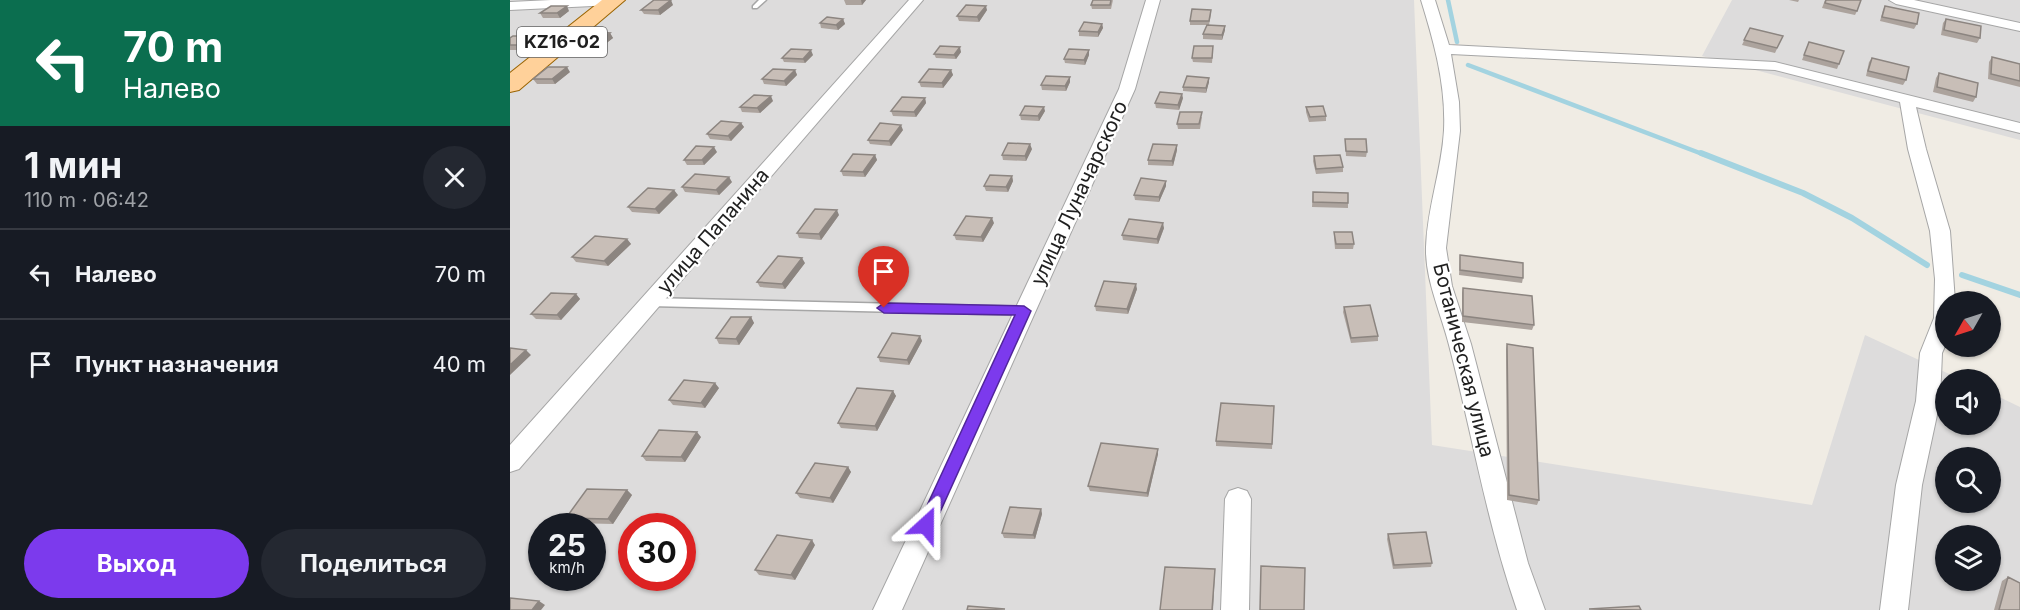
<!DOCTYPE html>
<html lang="ru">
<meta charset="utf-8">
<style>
:root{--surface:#171b24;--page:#242831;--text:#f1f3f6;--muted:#9ea1a6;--line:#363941;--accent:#7c3aed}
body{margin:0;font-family:Inter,sans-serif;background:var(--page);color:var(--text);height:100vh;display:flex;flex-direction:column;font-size:22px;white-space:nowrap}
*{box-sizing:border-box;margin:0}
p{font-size:20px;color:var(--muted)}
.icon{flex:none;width:33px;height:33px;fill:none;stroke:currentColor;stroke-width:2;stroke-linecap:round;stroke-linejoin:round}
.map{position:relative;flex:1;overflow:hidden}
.panel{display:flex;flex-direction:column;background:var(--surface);width:510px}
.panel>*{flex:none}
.hud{background:#0b6e4f;color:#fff;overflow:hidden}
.needle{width:39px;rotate:231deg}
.tools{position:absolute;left:1425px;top:291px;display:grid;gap:12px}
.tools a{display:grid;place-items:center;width:66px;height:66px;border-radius:50%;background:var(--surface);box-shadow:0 2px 4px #0004;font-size:30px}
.speed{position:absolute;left:18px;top:513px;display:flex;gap:12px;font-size:30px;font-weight:700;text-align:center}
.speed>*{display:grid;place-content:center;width:78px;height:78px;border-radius:50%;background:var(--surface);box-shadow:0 2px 4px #0004;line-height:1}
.speed small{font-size:15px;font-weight:400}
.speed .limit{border:9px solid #d22;background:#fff;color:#111}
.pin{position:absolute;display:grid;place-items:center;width:51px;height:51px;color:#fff;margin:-62px -26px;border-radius:50% 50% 50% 0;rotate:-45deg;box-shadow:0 0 6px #0007}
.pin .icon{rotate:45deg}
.me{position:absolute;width:66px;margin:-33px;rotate:24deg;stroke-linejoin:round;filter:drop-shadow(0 0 4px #0008)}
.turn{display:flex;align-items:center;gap:21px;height:126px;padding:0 24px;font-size:27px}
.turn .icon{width:78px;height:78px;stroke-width:2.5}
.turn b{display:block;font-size:42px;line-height:51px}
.round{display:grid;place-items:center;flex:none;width:63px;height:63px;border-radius:32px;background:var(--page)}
.summary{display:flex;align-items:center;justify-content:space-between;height:102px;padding:0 24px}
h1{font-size:36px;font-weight:700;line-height:45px}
.action{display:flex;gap:12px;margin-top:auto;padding:12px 24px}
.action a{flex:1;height:69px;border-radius:36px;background:var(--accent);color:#fff;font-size:24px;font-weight:700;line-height:69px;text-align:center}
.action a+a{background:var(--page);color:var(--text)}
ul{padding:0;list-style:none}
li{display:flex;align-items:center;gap:18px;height:90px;padding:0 24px;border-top:2px solid var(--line)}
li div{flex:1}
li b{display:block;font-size:22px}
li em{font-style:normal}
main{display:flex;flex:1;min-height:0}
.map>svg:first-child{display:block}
.residential{fill:#dddcdc;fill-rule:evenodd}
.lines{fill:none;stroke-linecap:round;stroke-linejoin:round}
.stream-far1{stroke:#a3d3e0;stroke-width:4.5}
.stream{stroke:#a3d3e0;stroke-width:6}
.lane-casing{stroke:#a6a6a6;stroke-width:3}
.street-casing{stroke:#a6a6a6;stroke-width:2}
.primary-casing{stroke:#996300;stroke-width:2}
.lane{fill:#fff;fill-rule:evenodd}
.street{fill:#fff;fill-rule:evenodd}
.primary{fill:#ffd19a;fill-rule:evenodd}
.wall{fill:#aca39d}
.shaded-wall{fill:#8c8580}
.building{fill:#c8beb7;stroke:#8c8580;stroke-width:1.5}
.route{fill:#7c3aed;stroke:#51269a;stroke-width:1.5}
.labels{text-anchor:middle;stroke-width:4.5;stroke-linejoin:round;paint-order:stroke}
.shield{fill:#fff;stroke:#626262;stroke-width:1.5}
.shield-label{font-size:18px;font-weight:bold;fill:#1f1f1f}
.street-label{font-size:20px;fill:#1f1f1f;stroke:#fff}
</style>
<main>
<section class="panel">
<div class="hud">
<div class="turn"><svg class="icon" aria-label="left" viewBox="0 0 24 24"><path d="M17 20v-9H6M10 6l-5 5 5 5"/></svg><div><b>70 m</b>Налево</div></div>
</div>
<div class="summary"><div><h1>1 мин</h1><p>110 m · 06:42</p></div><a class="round"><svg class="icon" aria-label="close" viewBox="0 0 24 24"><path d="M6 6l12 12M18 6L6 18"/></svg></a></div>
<ul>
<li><svg class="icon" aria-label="left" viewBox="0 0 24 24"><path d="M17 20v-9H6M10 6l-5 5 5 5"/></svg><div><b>Налево</b></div><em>70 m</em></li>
<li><svg class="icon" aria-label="arrive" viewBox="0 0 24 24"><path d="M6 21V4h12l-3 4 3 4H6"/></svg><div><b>Пункт назначения</b></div><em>40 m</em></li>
</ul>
<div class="action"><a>Выход</a><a>Поделиться</a></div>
</section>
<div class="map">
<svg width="1510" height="610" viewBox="0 0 1510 610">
<rect width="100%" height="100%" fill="#f0ece4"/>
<path class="residential" d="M0,0H904L922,445L1302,505L1355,335L1450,379L1436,380V424H1480L1481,393L1510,407V610H0ZM1436,458H1480V502H1436ZM32,526H82V578H32ZM122,526H172V578H122ZM1436,536H1480V580H1436Z
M1222,0H1510V140L1192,56Z"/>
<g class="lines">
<path class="stream-far1" d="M938,0L947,42
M958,65L1195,155"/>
<path class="stream" d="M1191,153L1293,193L1342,218L1417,265
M1452,275L1510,295"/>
<g class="lane-casing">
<path id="lane" d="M249,0H256L247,8H243V6Z
M140,298L514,307L519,311L514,315L140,306L135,302Z"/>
</g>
<g class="street-casing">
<path id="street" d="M41,0H109L110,1L103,5L0,10V2Z
M399,0H413L9,469L0,472V445Z
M636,0H650L625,89L392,610H363L609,89Z
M911,0H925L939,45L1265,62L1510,123V133L1406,107L1416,149L1440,231L1445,302H1436V344L1432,353L1430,401L1412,485L1398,610H1370L1386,485L1406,401L1410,353L1424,318L1425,279L1420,231L1398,149L1390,102L1265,70L941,54L949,102L950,131L936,248L942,286L961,344L1018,563L1035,610H1007C977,524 962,433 939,345C931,313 915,280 916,247C917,208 932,169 934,130C936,85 924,42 911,0Z
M1379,0H1404L1510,23V31L1386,4Z
M728,488L737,491L741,499L739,610H711L715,499L719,491Z"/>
</g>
<g class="primary-casing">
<path id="primary" d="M92,0H115L9,90L0,92V73Z"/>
</g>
<use href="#lane" class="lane"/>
<use href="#street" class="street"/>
<use href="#primary" class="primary"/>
</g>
<path class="wall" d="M334,0H356L352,5H336Z
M603,0L601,9H582L581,5Z
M1279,0H1289L1288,2Z
M1315,0L1347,11L1345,15L1312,8Z
M163,5L150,15L134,14L131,10Z
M1375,6L1407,24L1404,29L1370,21L1373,10Z
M477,10L469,22L449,21L447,16Z
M59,11L50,18H33L30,13Z
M701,14L699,25L715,26V30L712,40L693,39V34L697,25H680V21Z
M333,19L335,24L328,30L311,28L310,23Z
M1436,19L1470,38L1467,43L1431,35L1433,23Z
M592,24L593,28L588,37L569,36V31Z
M1240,28L1273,36L1265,53L1232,45Z
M100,33L103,38L85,52L66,51L63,46Z
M24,36L27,40L15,50H0V38Z
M1299,42L1329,64L1327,69L1292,60Z
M579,50V55L575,65L555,63L554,59Z
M703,51L702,63L683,62L682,58Z
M451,52L446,59L426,58L424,54Z
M303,55L295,63L274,62L272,58Z
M1482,57L1510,64V87L1478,79L1479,62Z
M1362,58L1396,80L1393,85L1356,76L1359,62Z
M285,70L287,75L276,86L254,84L252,79Z
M441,70L443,75L433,88L411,87L409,82Z
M60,72L45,84H27L23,79Z
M1429,73L1466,97L1463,102L1423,92L1426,78Z
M699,78V82L696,93L673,91V87Z
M560,82L556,91L532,90L531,85Z
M415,98L416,103L406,117L383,116L381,111Z
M673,98L669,110L646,108L645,103Z
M263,101L250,113L232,112L230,107Z
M796,107L816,116V121L799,122L796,112Z
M535,111L529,121L511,120L510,115Z
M692,117L690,129H668L667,124Z
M231,123L234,127L221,141L200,139L197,134Z
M393,130L381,146L360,144L358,140Z
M835,139L857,152L856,157L836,156Z
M522,149L516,161L493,160L492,155Z
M667,150L663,166L638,165V160Z
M207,152L194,165H177L174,160Z
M365,155L367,160L355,177L333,176L331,171Z
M804,156L833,167V172L806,174L803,161Z
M502,176L503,181L498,192L476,191L474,186Z
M656,181V186L649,202L625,200L624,195Z
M222,182L209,195L175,192L172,187Z
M803,192L838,193V208L802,207Z
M168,195L149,214L122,212L118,207Z
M329,215L311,240L289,238L287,233Z
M484,223L473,242L446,240L444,235Z
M654,228L648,244L613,240L612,235Z
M824,232L844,244L843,249H825L824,237Z
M117,239L121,244L98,266L66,262L62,257Z
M950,255L1013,278L1012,283L949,275Z
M295,263L275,289L250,287L247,282Z
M953,288L1024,325L1022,330L952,322V293Z
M627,289L618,314L586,311L585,306Z
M66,294L70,299L51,320L26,319L21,314Z
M834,307L868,336V341L841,343L833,312Z
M241,317L244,323L229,345L209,344L206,338Z
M410,336L412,341L399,365L370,362L368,357Z
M997,344L1029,500L1027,505L997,500L996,349Z
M209,388L195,408L163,405L159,400Z
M383,391L386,396L367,431L331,428L328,423Z
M764,406L762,449L706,446V441Z
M191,437L175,462L136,461L132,456Z
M648,449V454L638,497L580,491L578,486Z
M338,467L341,472L323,503L290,498L286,493Z
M117,490L122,495L103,524L62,523L56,518Z
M531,509L532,514L525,539L494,538L492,533Z
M878,534L922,563L921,567L883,569L877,539Z
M305,545L285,580L249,575L245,570Z
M1498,577L1510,610H1484L1492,581Z"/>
<path class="shaded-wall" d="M161,0L163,5L150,15L148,10Z
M351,0H356L352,5Z
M57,6L59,11L50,18L47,13Z
M476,6L477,10L469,22L467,17Z
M333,19L335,24L328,30L326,25Z
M592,24L593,28L588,37V32Z
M715,26V30L712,40V35Z
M100,33L103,38L85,52L82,47Z
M24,36L27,40L15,50L12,45Z
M450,47L451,52L446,59L444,55Z
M301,50L303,55L295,63L293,59Z
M579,50V55L575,65L574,60Z
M57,67L60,72L45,84L42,79Z
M285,70L287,75L276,86L274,81Z
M441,70L443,75L433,88L432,83Z
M560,77V82L556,91L555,86Z
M699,78V82L696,93V88Z
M672,94L673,98L669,110L668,105Z
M261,96L263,101L250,113L247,108Z
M415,98L416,103L406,117L404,112Z
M534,107L535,111L529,121L528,116Z
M231,123L234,127L221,141L218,136Z
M391,125L393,130L381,146L379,141Z
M520,144L522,149L516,161L515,156Z
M667,145V150L663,166L662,161Z
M204,147L207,152L194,165L192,160Z
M365,155L367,160L355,177L353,172Z
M502,176L503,181L498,192L496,187Z
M219,177L222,182L209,195L206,190Z
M656,181V186L649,202V197Z
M164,190L168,195L149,214L145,209Z
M327,210L329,215L311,240L309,234Z
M482,218L484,223L473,242L471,237Z
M653,223L654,228L648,244L647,239Z
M117,239L121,244L98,266L94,261Z
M292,258L295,263L275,289L272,284Z
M626,284L627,289L618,314L617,309Z
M66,294L70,299L51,320L47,315Z
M241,317L244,323L229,345L226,339Z
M410,336L412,341L399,365L397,360Z
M16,350L21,355L0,375V365Z
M205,383L209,388L195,408L191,403Z
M383,391L386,396L367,431L365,426Z
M187,432L191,437L175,462L171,457Z
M648,449V454L638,497L637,493Z
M338,467L341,472L323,503L320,498Z
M117,490L122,495L103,524L98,519Z
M531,509L532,514L525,539L523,535Z
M302,540L305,545L285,580L281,575Z
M705,569L703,610H702Z
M29,601L35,605L31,610H22Z"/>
<path class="building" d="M144,0H161L148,10H131Z
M583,0H601L600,5H581Z
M1316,0H1351L1347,11L1315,3Z
M456,5L476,6L467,17L447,16Z
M41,6H57L47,13H30Z
M1375,6L1409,13L1407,24L1372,17Z
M682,9L701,10L699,21H680Z
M317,17L333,19L326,25L310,23Z
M1436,19L1471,26L1470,38L1434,30Z
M574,22L592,24L588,32L569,31Z
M697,25L715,26L712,35L693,34Z
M1240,28L1273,36L1267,48L1234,40Z
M81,32L100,33L82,47L63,46Z
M3,36H24L12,45H0V38Z
M1299,42L1334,51L1329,64L1294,55Z
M430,46L450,47L444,55L424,54Z
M684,46H703L702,58H682Z
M281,49L301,50L293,59L272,58Z
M559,49L579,50L574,60L554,59Z
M1482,57L1510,64V81L1481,74Z
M1362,58L1399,67L1396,80L1358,71Z
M38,67H57L42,79H23Z
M263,69L285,70L274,81L252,79Z
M419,69L441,70L432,83L409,82Z
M1429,73L1468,83L1466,97L1427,87Z
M536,76L560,77L555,86L531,85Z
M677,76L699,78L696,88L673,87Z
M650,92L672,94L668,105L645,103Z
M244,95L261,96L247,108L230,107Z
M392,97L415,98L404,112L381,111Z
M515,106L534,107L528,116L510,115Z
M813,106L816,116L800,117L796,107Z
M670,112H692L689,124H667Z
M211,121L231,123L218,136L197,134Z
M370,123L391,125L379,141L358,140Z
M835,139H856L857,152L836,151Z
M498,143L520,144L515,156L492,155Z
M643,144L667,145L662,161L638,160Z
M186,146L204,147L192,160H174Z
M343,154L365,155L353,172L331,171Z
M830,155L833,167L806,169L804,156Z
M185,174L219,177L206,190L172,187Z
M480,175L502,176L496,187L474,186Z
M631,178L656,181L649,197L624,195Z
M138,188L164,190L145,209L118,207Z
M803,192L838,193V203L803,202Z
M305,209L327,210L309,234L287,233Z
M456,216L482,218L471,237L444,235Z
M619,219L653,223L647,239L612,235Z
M824,232H842L844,244H826Z
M85,236L117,239L94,261L62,257Z
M950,255L1013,263V278L950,270Z
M268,256L292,258L272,284L247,282Z
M594,281L626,284L617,309L585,306Z
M953,288L1022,296L1024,325L953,316Z
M41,293L66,294L47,315L21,314Z
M860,305L868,336L841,338L834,307Z
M221,317H241L226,339L206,338Z
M382,333L410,336L397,360L368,357Z
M997,344L1023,348L1029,500L999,495Z
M0,348L16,350L0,365Z
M174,380L205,383L191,403L159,400Z
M347,388L383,391L365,426L328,423Z
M711,403L764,406L762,444L706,441Z
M149,430L187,432L171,457L132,456Z
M591,443L648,449L637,493L578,486Z
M305,463L338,467L320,498L286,493Z
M77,489L117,490L98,519L56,518Z
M500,507L531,509L523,535L492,533Z
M916,532L922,563L884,565L878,534Z
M267,535L302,540L281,575L245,570Z
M751,566L795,568L794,610H750Z
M655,567L705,569L702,610H650Z
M1498,577L1510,583V610H1489Z
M0,598L29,601L22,610H0Z
M458,606L495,609L457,610Z
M1129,606L1131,610L1079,609Z"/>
<path class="route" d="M374,303L514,306L521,311L422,530L416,532L410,530L408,525L505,315L374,313L367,308Z"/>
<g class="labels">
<rect class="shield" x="7" y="27" width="90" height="30" rx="4.5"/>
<g class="shield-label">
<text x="52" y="48">KZ16-02</text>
</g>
<g class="street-label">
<text transform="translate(569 193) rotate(-65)" y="7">улица Луначарского</text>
<text transform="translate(203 231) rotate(-49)" y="7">улица Папанина</text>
<text transform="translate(954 360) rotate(76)" y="7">Ботаническая улица</text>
</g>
</g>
</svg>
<div class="tools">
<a><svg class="needle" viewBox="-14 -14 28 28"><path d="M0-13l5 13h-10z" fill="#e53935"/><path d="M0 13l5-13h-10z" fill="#9ea1a6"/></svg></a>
<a><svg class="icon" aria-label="sound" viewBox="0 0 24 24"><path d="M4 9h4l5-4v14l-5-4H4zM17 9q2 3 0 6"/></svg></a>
<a><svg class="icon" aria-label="search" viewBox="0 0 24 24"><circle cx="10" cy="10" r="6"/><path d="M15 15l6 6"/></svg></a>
<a><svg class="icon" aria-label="layers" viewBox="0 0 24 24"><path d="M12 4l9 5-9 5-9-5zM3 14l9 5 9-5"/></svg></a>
</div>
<div class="speed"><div>25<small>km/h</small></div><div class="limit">30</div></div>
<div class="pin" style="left:374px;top:308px;background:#d93025"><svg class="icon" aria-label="arrive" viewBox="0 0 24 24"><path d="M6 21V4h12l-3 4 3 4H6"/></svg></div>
<svg class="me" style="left:416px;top:525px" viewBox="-20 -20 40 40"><path d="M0-17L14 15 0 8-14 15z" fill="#7c3aed" stroke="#fff" stroke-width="4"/></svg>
</div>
</main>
